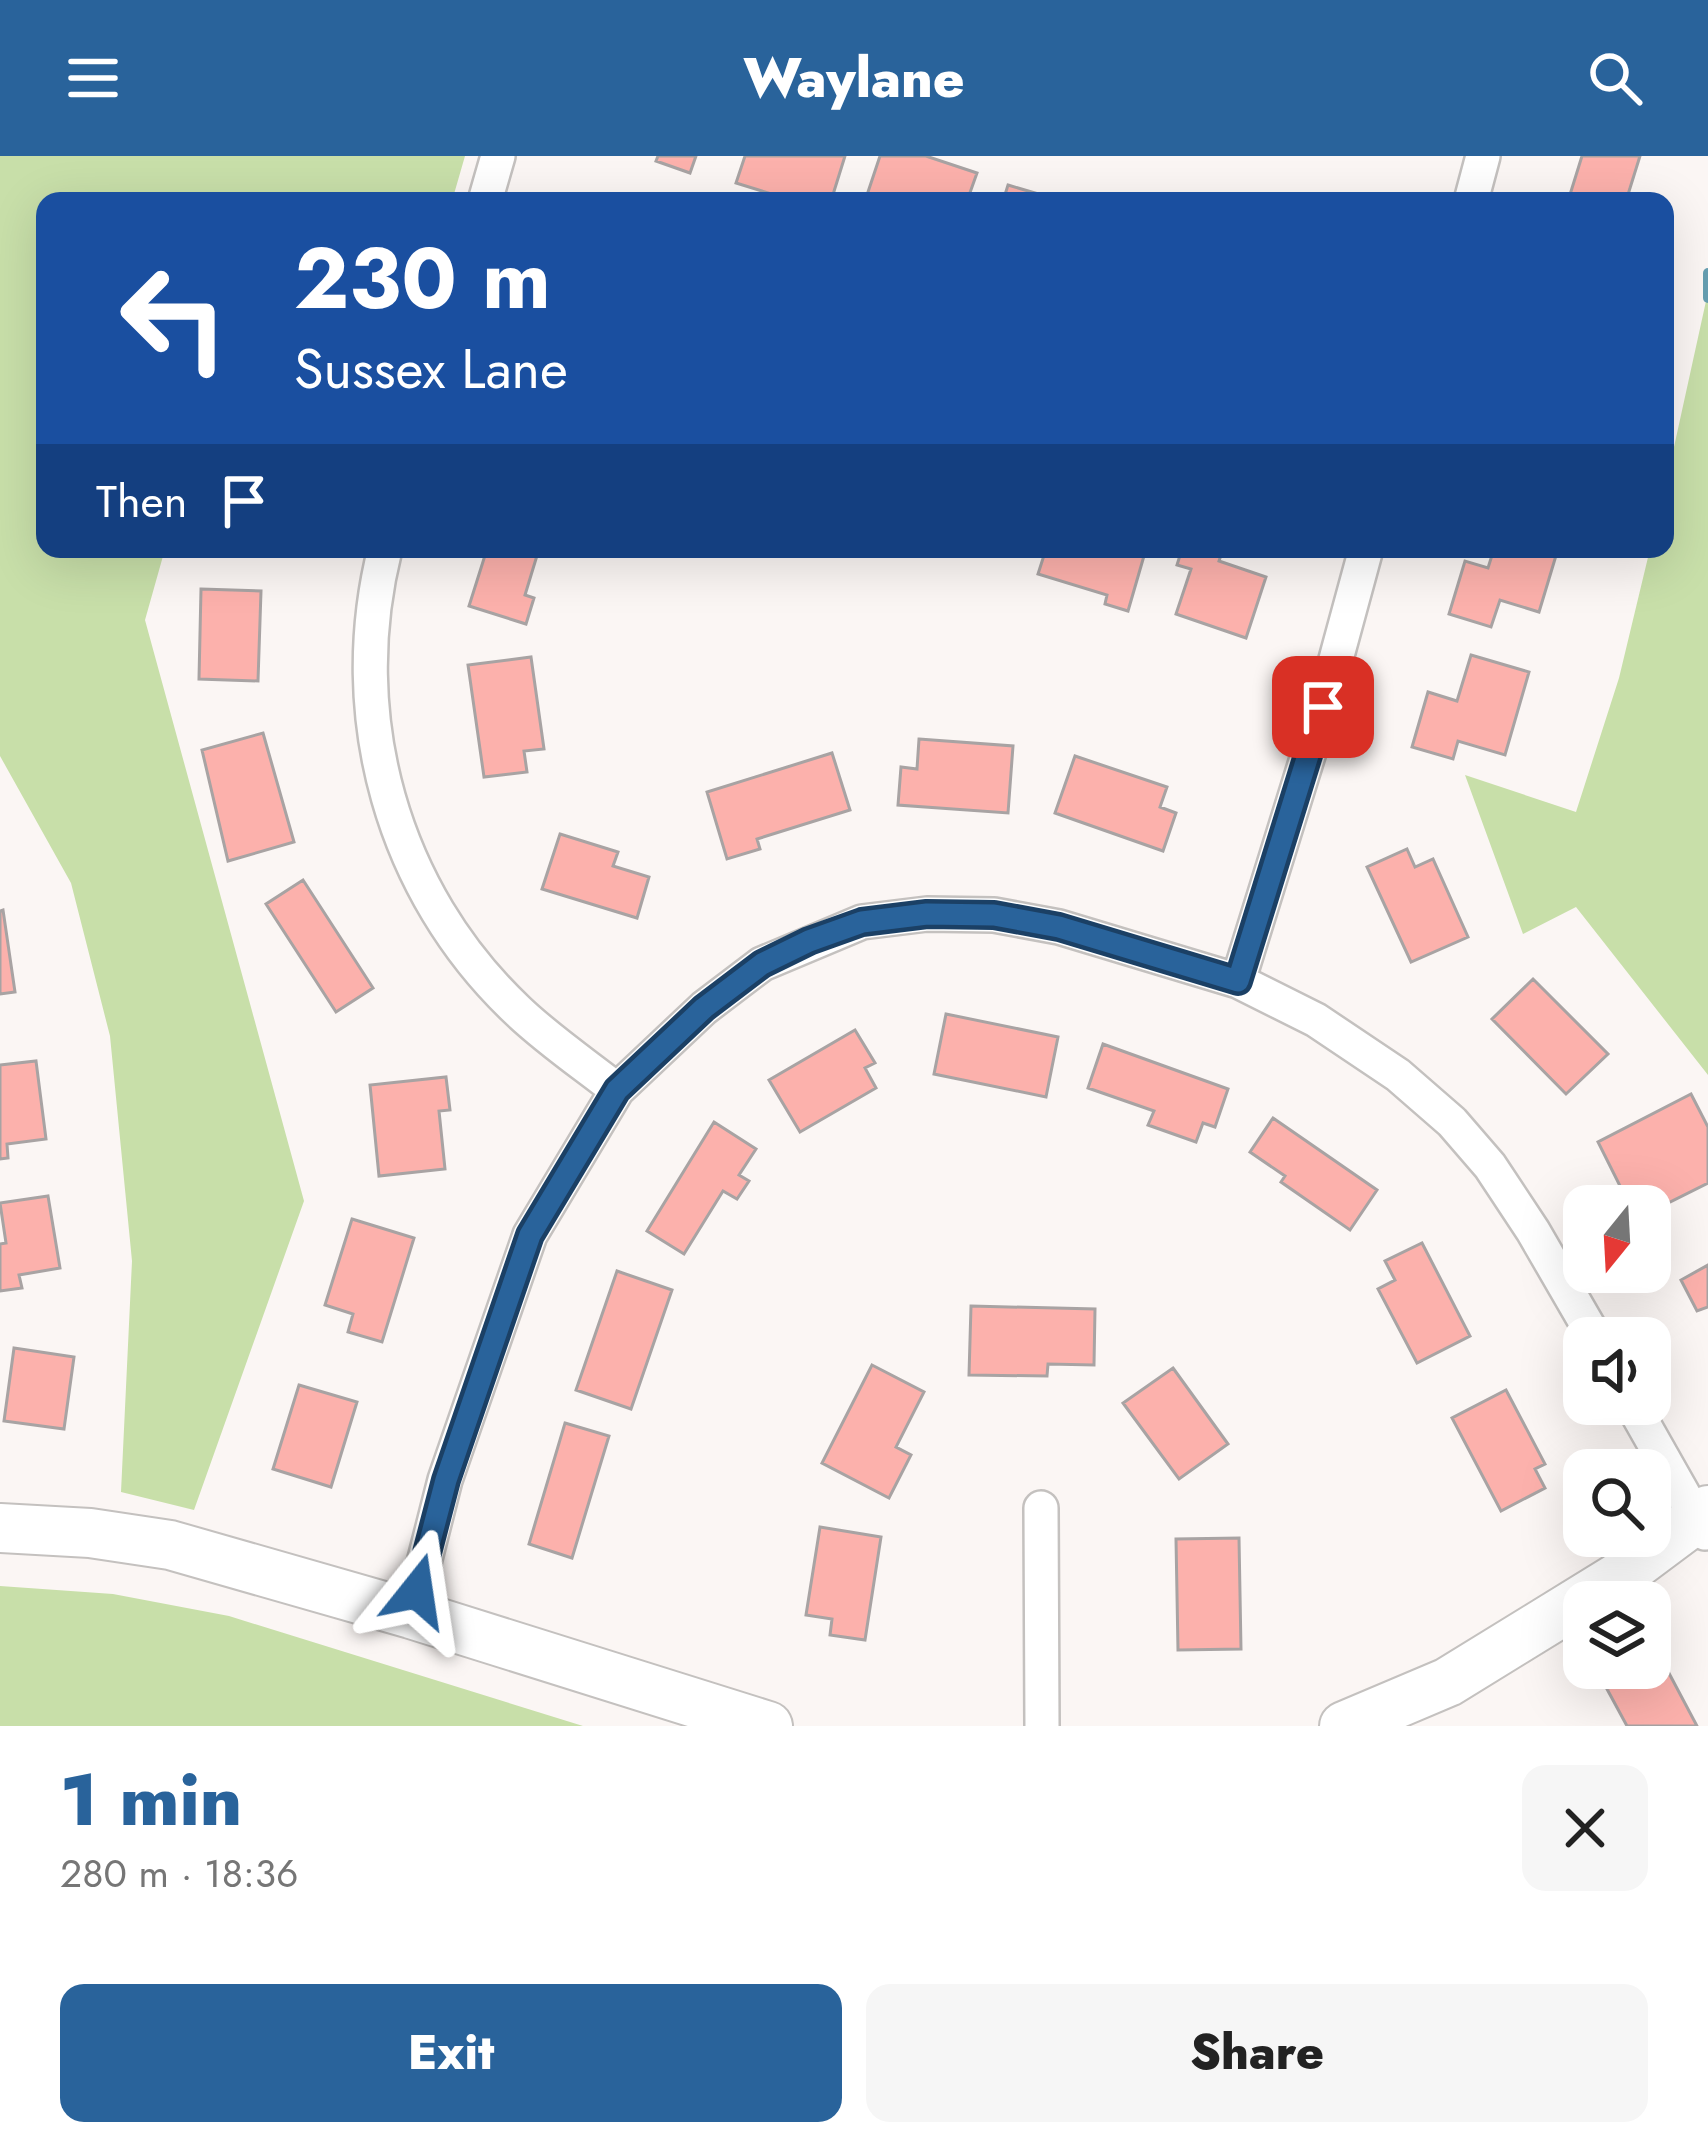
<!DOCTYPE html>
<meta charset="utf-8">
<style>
:root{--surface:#fff;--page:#f6f6f6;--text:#222;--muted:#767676;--accent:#29639b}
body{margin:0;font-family:Jost,sans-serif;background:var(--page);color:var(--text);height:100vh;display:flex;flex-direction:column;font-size:45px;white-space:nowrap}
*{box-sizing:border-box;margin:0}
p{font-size:39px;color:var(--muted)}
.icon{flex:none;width:66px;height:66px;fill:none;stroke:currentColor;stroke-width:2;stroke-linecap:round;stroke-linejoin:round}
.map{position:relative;height:1570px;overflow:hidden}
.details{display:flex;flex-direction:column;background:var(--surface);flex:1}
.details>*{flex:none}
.banner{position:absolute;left:36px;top:36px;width:1638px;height:366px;border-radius:24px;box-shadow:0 12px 48px #0002;background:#1a4fa0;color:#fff;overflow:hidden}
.needle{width:78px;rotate:198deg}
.fabs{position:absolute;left:1563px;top:1029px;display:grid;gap:24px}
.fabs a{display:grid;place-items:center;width:108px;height:108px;border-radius:24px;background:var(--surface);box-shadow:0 12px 48px #0002;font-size:60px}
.pin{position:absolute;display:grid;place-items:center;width:102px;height:102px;color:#fff;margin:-51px;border-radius:24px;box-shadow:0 6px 18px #0006}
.me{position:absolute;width:132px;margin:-66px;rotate:15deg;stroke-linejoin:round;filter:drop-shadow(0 0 9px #0008)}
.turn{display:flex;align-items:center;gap:42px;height:252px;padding:0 60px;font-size:54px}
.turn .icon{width:156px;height:156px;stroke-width:2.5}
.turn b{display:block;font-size:84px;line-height:102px}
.then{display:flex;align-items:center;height:114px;padding:0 60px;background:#0003;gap:24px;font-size:45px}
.round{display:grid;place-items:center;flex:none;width:126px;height:126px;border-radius:24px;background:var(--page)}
.overview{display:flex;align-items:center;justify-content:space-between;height:204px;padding:0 60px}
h1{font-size:72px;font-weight:800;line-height:90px;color:var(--accent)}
.cta{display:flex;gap:24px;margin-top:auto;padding:24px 60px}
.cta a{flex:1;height:138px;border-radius:24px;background:var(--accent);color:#fff;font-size:48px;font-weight:800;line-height:138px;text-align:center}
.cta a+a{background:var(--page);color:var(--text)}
header{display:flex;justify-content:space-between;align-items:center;height:156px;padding:0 60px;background:var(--accent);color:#fff;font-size:54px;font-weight:800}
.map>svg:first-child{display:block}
.green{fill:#c8dfa9}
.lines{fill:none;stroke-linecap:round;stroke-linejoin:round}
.stream{stroke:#669eb1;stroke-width:10}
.building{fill:#fcb1ac;stroke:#a8a3a3;stroke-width:3}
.street-casing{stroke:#c4c1bf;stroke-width:38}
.secondary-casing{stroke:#c4c1bf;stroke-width:52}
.street{stroke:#fff;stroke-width:33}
.secondary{stroke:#fff;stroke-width:48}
.route-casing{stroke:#1b4065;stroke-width:30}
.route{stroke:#29639b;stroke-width:21}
</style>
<header><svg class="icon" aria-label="menu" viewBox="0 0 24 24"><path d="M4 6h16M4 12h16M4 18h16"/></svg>Waylane<svg class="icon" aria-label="search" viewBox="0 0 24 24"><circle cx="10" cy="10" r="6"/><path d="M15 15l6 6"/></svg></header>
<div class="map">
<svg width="1708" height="1570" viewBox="0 0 1708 1570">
<rect width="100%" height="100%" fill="#fbf6f4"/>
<path class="green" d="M0,0H465L452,45H45V393H165L145,464L304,1045L194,1354L121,1336L132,1105L110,880L71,727L0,600Z
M1708,136V919L1576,751L1523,778L1465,619L1576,656L1619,522L1650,393H1665V332Z
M0,1430L113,1438L229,1460L583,1570H0Z"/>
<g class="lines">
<path class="stream" d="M1708,117V142"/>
</g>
<path class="building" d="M658,0H696L690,17L656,5Z
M745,0H845L831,45H794L736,27Z
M880,0H926L977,17L967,45H887L867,39Z
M1582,0H1640L1626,45H1568Z
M1008,29L1062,45H1003Z
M487,393H539L525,439L534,442L526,468L469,450Z
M1046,393H1146L1128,455L1105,448L1107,439L1038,418Z
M1182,393H1223L1219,405L1266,421L1246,482L1176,458L1191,413L1177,409Z
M1494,393H1558L1539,456L1500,444L1491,471L1449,458L1465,405L1488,412Z
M201,433L261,435L258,525L199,523Z
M1471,499L1529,516L1505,599L1458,585L1453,603L1412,591L1428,536L1457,545Z
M531,501L544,593L524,595L527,616L484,621L468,509Z
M263,577L294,686L228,705L202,594Z
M919,583L1013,590L1008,657L898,649L901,611L917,613Z
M832,597L850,654L757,683L760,693L727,703L707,636Z
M1075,600L1167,631L1160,651L1176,657L1163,695L1055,657Z
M560,678L618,696L613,710L649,721L637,762L542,733Z
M1407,693L1415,711L1433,703L1468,781L1411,806L1367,711Z
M303,724L373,832L336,856L266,748Z
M3,754L15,836L0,838V755Z
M1533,823L1608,898L1566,938L1492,863Z
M946,858L1058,881L1046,941L934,918Z
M855,874L875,907L865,912L876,932L800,976L769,924Z
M1103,888L1228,933L1215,971L1203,967L1196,986L1148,969L1154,955L1088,932Z
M36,905L46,983L7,988L8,1002L0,1003V909Z
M446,921L450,954L439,955L445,1013L379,1020L370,929Z
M1691,938L1708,971V1027L1650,1056V1050H1630L1598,986Z
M1273,962L1377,1034L1350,1074L1281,1026L1285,1020L1250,996Z
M714,966L756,993L739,1019L749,1025L737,1043L723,1035L684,1098L647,1075Z
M48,1040L60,1112L19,1119L22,1132L0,1135V1088L6,1087L0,1047Z
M352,1063L414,1082L382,1186L348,1176L353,1158L325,1149Z
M1422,1087L1470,1180L1417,1207L1378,1133L1395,1124L1385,1105Z
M1708,1109V1151L1697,1155L1681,1124Z
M617,1115L672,1134L631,1253L576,1234Z
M971,1150L1095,1153L1094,1209L1048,1208L1047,1220L969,1219Z
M14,1192L74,1201L64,1273L4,1265Z
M872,1209L924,1236L896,1291L911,1299L889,1342L822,1307Z
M1173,1212L1228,1288L1179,1323L1123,1247Z
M299,1229L357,1246L331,1331L273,1313Z
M1506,1234L1545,1308L1535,1313L1545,1332L1501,1355L1452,1262Z
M565,1267L609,1280L572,1402L529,1388Z
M820,1371L881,1381L865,1484L830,1479L832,1463L806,1459Z
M1239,1382L1241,1493L1178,1494L1176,1383Z
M1662,1504L1697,1570H1627L1607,1533Z"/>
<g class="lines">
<g class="street-casing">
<path id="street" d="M485,45L498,0
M1471,45L1483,0
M385,393C343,559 392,736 517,854C547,883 584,908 617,934
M1238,825L1323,551L1366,393
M1632,1248L1705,1377
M1041,1352L1042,1570
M411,1458L445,1324L530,1079L617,934L704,852L762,808L862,766L927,758L994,759L1059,771L1238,825L1316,864L1398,919L1452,966L1490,1010L1533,1075L1595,1182"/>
</g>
<g class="secondary-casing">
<path id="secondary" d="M0,1372L90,1377L170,1389L411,1458L768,1570
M1344,1570L1448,1526L1617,1422L1708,1354"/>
</g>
<use href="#street" class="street"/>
<use href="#secondary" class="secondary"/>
</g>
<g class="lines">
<g class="route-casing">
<path id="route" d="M417,1435L446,1324L530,1079L617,934L704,852L762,808L809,785L862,766L927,758L994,759L1059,771L1238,825L1323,551"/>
</g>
<use href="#route" class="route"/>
</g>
</svg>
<div class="fabs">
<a><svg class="needle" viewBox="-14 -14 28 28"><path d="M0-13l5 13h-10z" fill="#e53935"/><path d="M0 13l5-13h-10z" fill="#767676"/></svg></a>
<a><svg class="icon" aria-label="sound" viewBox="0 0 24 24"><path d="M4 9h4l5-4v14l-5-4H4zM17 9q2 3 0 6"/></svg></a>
<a><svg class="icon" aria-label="search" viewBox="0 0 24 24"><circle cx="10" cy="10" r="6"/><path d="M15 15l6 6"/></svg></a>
<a><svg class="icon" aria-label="layers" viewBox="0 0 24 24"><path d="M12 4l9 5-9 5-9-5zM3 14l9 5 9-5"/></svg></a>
</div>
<div class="pin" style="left:1323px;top:551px;background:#d93025"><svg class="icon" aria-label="arrive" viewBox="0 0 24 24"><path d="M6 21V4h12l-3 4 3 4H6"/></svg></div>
<svg class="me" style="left:417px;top:1435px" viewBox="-20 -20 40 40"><path d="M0-17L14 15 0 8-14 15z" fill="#29639b" stroke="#fff" stroke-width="4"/></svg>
<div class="banner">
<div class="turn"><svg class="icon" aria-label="left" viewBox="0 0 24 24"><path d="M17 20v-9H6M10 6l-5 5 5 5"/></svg><div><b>230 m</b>Sussex Lane</div></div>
<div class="then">Then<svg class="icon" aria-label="arrive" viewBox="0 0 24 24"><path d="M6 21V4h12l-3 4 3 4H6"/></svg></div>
</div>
</div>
<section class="details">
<div class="overview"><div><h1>1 min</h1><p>280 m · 18:36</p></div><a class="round"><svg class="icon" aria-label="close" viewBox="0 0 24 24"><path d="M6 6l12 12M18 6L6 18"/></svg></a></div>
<div class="cta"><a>Exit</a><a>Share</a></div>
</section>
